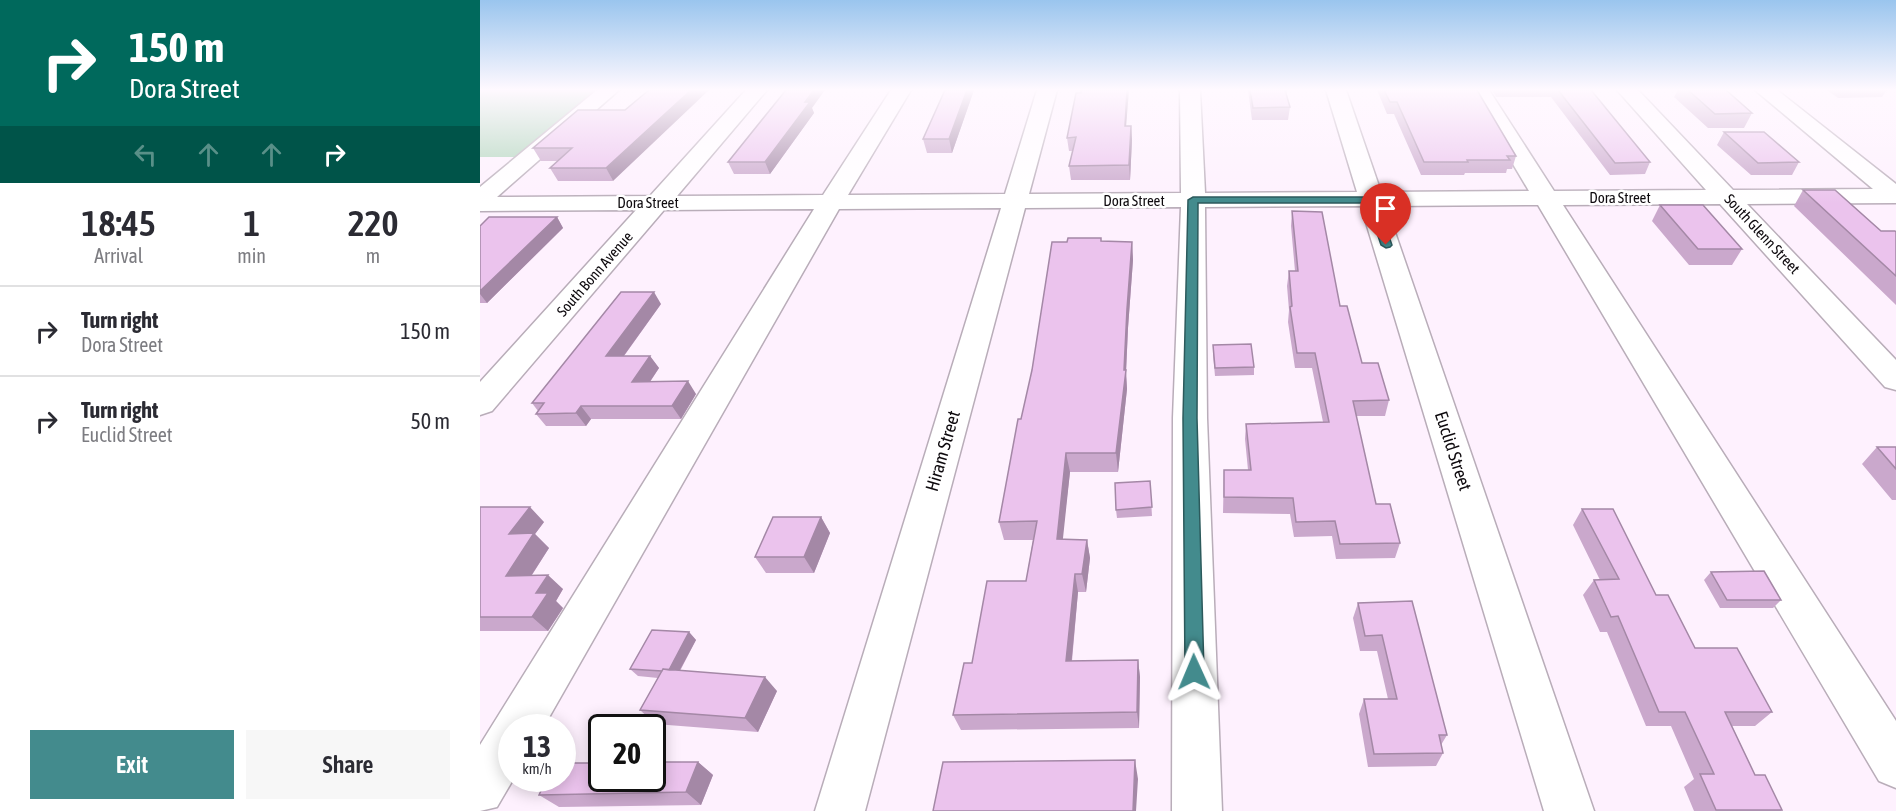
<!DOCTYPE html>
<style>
:root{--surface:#fff;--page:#f7f7f7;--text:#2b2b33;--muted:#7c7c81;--line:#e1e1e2;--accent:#438b8d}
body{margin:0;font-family:"Asap Condensed",sans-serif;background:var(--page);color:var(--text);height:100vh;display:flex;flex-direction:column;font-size:22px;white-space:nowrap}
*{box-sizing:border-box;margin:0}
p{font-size:20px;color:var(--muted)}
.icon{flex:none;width:33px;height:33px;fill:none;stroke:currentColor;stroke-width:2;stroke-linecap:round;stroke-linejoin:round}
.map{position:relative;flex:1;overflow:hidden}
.details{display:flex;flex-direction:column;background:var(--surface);width:480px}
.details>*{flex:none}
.top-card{background:#00695c;color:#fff;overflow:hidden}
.speed{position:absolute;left:18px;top:714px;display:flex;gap:12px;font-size:30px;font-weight:700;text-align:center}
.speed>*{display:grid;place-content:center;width:78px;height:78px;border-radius:50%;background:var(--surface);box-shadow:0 3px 15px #0003;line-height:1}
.speed small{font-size:15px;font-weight:400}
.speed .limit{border:3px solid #111;border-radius:9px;background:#fff;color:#111}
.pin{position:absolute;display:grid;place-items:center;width:51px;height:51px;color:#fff;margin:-62px -26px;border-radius:50% 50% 50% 0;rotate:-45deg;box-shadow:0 0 6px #0007}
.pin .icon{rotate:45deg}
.me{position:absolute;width:66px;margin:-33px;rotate:359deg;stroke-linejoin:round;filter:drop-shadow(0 0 4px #0008)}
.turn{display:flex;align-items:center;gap:21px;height:126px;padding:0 30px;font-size:27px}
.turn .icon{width:78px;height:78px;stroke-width:2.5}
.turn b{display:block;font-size:42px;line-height:51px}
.lanes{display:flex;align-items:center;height:57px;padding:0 30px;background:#0003;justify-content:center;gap:30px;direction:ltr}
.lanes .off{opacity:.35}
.eta{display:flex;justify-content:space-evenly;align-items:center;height:102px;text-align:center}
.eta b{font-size:36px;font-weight:600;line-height:42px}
.button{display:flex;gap:12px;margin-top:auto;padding:12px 30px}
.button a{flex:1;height:69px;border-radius:0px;background:var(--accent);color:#fff;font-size:24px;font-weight:600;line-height:69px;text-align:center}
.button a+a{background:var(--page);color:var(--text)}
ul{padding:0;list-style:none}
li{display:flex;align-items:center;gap:18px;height:90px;padding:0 30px;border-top:2px solid var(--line)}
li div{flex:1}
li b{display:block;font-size:22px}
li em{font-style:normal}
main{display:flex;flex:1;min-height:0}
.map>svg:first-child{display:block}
.green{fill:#add4b9}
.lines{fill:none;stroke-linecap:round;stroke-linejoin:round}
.minor-casing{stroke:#b9adb9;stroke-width:3}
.minor{fill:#fff;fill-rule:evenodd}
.wall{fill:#caa8cc}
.shaded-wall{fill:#a488a6}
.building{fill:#ebc3ed;stroke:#a488a6;stroke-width:1.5}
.route{fill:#438b8d;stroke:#2c5a5c;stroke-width:1.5}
.labels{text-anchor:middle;stroke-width:5;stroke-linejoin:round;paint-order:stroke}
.far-street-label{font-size:15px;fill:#0e0a0e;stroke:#fff}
.street-label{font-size:18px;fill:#0e0a0e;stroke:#fff}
</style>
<main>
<section class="details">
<div class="top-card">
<div class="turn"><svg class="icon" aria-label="right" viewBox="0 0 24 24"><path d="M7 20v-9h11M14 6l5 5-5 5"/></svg><div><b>150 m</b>Dora Street</div></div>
<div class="lanes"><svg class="icon off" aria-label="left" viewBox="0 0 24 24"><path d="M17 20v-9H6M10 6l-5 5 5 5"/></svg><svg class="icon off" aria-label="ahead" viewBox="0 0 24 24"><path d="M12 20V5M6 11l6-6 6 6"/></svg><svg class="icon off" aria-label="ahead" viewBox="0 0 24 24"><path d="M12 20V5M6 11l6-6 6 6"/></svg><svg class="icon" aria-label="right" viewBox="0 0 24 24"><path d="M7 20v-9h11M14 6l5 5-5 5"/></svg></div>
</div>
<div class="eta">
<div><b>18:45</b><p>Arrival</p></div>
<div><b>1</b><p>min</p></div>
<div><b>220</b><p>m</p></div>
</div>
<ul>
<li><svg class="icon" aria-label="right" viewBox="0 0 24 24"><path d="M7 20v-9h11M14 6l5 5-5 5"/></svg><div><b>Turn right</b><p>Dora Street</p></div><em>150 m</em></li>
<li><svg class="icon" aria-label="right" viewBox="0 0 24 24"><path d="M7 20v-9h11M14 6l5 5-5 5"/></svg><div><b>Turn right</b><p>Euclid Street</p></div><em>50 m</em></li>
</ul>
<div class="button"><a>Exit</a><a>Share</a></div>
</section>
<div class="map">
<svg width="1416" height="811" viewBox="0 0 1416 811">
<rect width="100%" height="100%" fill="#fef1fe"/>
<path class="green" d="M0,90H120L38,157H0Z"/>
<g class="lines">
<g class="minor-casing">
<path id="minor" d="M117,90H139L17,197L170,196L266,90H287L197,196L343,195L411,90H431L368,195L525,194L557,90H577L549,194L701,193L700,90H720L725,193L877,192L846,90H866L901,192L1049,191L989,90H1009L1074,191L1226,190L1137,90H1158L1253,190L1393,189L1275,90H1297L1416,184V203L1267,204L1416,360V390L1405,387L1240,204L1083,205L1416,721V788L1399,781L1058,205L906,206L1114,811H1064L881,206L725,207L727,418L742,811H692L693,418L701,207L545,208L385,811H335L521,208L359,209L63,728H32V778H34L17,807L0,811V745L334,209L184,210L12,411L0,415V382L156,210L0,211V187Z"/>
</g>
<use href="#minor" class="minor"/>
</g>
<path class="wall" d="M465,90H494L472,153H447L443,139Z
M768,90H807V96L810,107L808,120H772Z
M897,90H997L1036,156L1032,169H1027L1026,173H985L984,175H941L914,114H907Z
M1012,90H1111L1170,162L1165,174L1130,175L1071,97H1016Z
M1198,90H1246L1272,113L1264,128H1228L1194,97Z
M1347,90H1407L1402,97L1358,98Z
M332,108L334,113L290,174H254L248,162Z
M98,110L133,181H78L70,168L78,161H61L53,148Z
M646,126H651L652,140L650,180H591L589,166L593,151H589L587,138Z
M1244,132L1319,162L1312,175H1271L1237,145Z
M1323,190L1401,231L1416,232V305L1314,206Z
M1180,205L1262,249L1252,265H1209L1172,221Z
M812,211L860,306L882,363L909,400L905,416H876L896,504L920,543L915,558L856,559L852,536L814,537L810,514L743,513L744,470H768L765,439L766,424L843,422L832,368H815L808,322L809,310L807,286L809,271H815L811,226Z
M77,217L83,228L7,303H0V226Z
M621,238V241L652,242L653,260L648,328L646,372L647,389L638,472H590L582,539L607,540L610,558L606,592H598L592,661L658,660L660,677L659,728L481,730L473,715L492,663L546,581L553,540H524L519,522L552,370L587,242Z
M181,304L144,356H170L179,368L170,382L216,394L201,419H111L106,426H66L56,414L58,411L52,403Z
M733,345L774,367V375L735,376L733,354Z
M1397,447H1416V500H1412L1382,464Z
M670,481L672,516L637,518L636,510Z
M0,507L64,522L55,534L69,548L52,575L83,589L76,601L83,608L68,631H0Z
M1102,509L1176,595L1215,648L1292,712L1275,726H1252L1275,775L1302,810L1301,811H1214L1204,787L1214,779L1191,726H1166L1127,632H1120L1103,595L1114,580H1120L1093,525Z
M341,517L350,533L334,573H286L275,557Z
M1231,572L1301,600L1293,608H1240L1224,580Z
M932,601L967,735L961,745L963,753L956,766L888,767L879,714L884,699H908L897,651H880L873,618L878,603Z
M209,632L216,640L200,671L297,691L278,732L175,724L160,710L178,678L158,676L150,669Z
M218,762L233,775L221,805L79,807L59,795Z"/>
<path class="shaded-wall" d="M211,90H229L133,181L126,168Z
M334,90H345L332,108L334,113L290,174L285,162Z
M487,90H494L472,153L469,139Z
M647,90H649L645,140V126Z
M651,126L652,140L650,180L649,165Z
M77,217L83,228L7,303L0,294V291Z
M652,242L653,260L648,328L646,372L647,389L638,472L636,453Z
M174,292L181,304L135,368L126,356Z
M170,356L179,368L161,395L152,382Z
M208,381L216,394L201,419L192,406Z
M101,406L111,419L106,426L96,413Z
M586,453L590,472L581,557L577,539Z
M50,507L64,522L55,534L69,548L42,590L26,576L29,534Z
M341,517L350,533L334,573L324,557Z
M607,540L610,558L606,592L602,574Z
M595,574L598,592L590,678L586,661Z
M68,575L83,589L76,601L83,608L68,631L52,617L56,593Z
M209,632L216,640L195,679L188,671Z
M658,660L660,677L659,728L657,712Z
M285,677L297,691L278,732L265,718Z
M655,760L658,779L656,811H653Z
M218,762L233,775L221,805L206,792Z"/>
<path class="building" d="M169,90H211L126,168H70L92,148H53L98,110H145Z
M306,90H334L325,102H330L285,162H248Z
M465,90H487L469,139H443Z
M601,90H647L645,126H651L649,165L589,166L596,137L587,138L596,93H601Z
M770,90H805L810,107L773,108Z
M904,90H997L1036,156H1027L1030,160H987L988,162H944L917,102H910Z
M1078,90H1111L1170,162L1135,163Z
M1208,90H1246L1272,113L1235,114Z
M1244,132H1284L1319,162L1278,163Z
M1323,190H1355L1401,231H1415L1416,232V276Z
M1180,205H1223L1262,249H1218Z
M812,211L842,212L860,306H867L882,363H898L909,400L873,401L896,504H910L920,543L860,544L855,521L816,522L813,498L744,497V470H771L766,424L849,422L835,353H817L810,307L812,306L809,271H818Z
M9,217H77L0,291V226Z
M588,238H621V241L652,242L647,309L644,370H646L636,453H586L577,539L607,540L602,574H595L586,661L658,660L657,712L473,715L484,663H492L507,581H546L557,521L519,522L538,419H541L552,370L572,242H587Z
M141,292H174L126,356H170L152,382L208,381L192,406H101L96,413L56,414L64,403H52Z
M771,344L774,367L735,368L733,345Z
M1397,447H1416V469Z
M670,481L672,507L636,510L635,483Z
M0,507H50L29,534L54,533L26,576L68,575L56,593H68L52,617H0Z
M1102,509H1133L1176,595H1188L1215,648H1257L1292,712H1245L1275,775H1285L1302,810H1236L1220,774H1234L1205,712H1179L1138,616L1131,617L1114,580L1139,579Z
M293,517H341L324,557H275Z
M1284,571L1301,600H1247L1231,572Z
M932,601L967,735H959L963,753L894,754L884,699H917L902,635L885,636L878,603Z
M172,630L209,632L189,670L183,669L182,671L150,669Z
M183,669L285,677L265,718L160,710Z
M655,760L653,811H453L463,762Z
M172,762H218L206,792L59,795L67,778H82V763H122V778H172Z"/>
<linearGradient id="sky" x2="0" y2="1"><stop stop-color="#9ac5ee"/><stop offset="0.44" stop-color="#fff9ff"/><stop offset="1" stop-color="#fff9ff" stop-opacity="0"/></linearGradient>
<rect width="1416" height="204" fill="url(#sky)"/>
<path class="route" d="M891,197L896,200L912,245L910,247L906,248L901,245L887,203H718L717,418L724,672L721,679L714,681L708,679L705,672L703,418L708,200L713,197Z"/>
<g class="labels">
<g class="far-street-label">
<text x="1140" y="203">Dora Street</text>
<text x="654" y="206">Dora Street</text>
<text x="168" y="208">Dora Street</text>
<text transform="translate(1282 234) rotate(47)" y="5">South Glenn Street</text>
<text transform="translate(115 274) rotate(-49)" y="5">South Bonn Avenue</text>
</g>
<g class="street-label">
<text transform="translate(463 451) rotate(-74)" y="6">Hiram Street</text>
<text transform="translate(973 451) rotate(72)" y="6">Euclid Street</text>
</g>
</g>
</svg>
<div class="speed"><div>13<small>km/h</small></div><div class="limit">20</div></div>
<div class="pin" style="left:906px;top:245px;background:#d93025"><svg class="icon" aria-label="arrive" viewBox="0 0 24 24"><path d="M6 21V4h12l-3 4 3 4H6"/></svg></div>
<svg class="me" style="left:714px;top:672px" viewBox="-20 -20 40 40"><path d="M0-17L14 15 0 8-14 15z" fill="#438b8d" stroke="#fff" stroke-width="4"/></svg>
</div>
</main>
